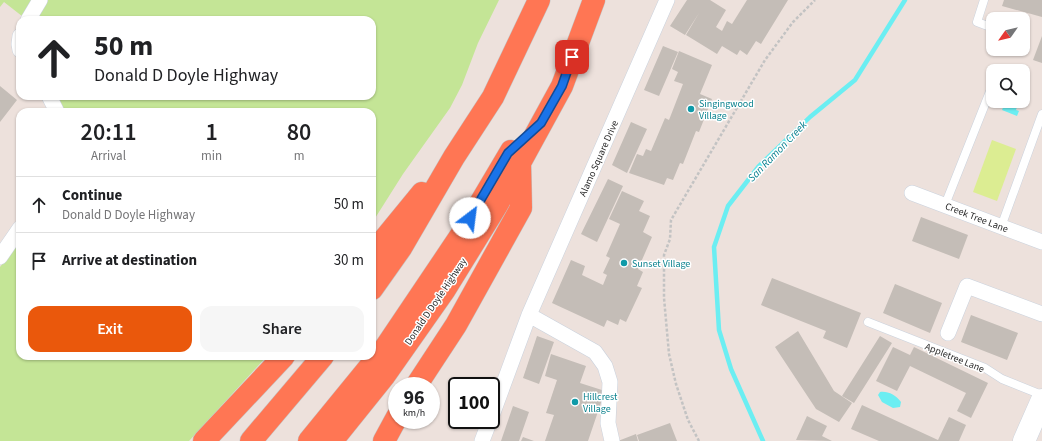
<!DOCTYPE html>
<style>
:root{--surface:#fff;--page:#f6f6f6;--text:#202124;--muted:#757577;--line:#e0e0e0;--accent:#ea580c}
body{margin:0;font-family:"Source Sans 3",sans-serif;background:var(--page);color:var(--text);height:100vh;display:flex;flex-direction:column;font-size:15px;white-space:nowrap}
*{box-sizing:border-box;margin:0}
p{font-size:13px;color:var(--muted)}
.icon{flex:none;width:22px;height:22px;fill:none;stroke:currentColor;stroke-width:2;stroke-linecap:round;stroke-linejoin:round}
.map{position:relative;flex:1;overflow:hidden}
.sheet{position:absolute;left:16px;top:108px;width:360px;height:252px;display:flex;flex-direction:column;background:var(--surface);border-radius:12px;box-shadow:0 1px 3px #0004}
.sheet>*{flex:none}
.hud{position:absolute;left:16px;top:16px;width:360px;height:84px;border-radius:12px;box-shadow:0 1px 3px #0004;background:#fff;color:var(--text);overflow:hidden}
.needle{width:26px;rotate:236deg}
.tools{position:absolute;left:986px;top:12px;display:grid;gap:8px}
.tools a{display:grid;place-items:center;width:44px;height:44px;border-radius:8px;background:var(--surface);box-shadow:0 1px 3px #0004;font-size:20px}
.speed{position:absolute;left:388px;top:377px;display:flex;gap:8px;font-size:20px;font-weight:700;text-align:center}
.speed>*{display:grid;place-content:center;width:52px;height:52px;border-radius:50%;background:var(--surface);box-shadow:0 1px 3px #0004;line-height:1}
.speed small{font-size:10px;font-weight:400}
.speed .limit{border:2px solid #111;border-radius:6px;background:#fff;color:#111}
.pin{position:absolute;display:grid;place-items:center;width:34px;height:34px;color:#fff;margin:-17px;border-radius:8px;box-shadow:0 2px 6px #0006}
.me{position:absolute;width:44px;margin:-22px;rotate:30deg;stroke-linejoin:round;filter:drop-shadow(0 0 3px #0008)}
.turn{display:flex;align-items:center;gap:14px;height:84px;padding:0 12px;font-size:18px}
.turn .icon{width:52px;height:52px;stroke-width:2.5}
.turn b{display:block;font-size:28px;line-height:34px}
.eta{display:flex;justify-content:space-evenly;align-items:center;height:68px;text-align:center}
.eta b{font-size:24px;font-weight:600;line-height:28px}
.button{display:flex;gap:8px;margin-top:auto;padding:8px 12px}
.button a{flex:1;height:46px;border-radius:12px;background:var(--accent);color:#fff;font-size:16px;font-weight:600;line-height:46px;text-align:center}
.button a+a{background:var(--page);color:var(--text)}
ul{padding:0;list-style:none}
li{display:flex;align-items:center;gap:12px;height:56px;padding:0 12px;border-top:1px solid var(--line)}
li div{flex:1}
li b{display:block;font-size:15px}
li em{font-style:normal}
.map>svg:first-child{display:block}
.green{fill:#c4e596}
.pitch{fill:#dced92}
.water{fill:#6beef2}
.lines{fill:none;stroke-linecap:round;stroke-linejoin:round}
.stream{stroke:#6beef2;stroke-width:4.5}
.building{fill:#c4bdb7}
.lane-casing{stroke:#cad2dd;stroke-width:9}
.street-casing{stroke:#cad2dd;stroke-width:16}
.secondary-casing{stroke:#cad2dd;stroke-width:23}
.highway-casing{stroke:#c3c3c3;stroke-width:23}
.path{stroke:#c3c3c3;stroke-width:2.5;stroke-dasharray:3 2;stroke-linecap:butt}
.lane{stroke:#fff;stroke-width:8}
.street{stroke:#fff;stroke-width:15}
.secondary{stroke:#fff;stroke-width:22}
.highway{stroke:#ff7654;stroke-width:22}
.route-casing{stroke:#114b97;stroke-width:10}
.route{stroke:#1a73e8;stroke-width:7}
.culture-dot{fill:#0f9aa8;stroke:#fff;stroke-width:1.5}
.labels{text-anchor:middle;stroke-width:3;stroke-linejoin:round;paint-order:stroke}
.culture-label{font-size:10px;fill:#0d838f;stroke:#fff;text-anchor:start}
.street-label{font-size:10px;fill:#2a2a2a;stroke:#fff}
.water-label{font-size:11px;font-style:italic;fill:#0a8291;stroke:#fff}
</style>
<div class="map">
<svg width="1042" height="441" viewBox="0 0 1042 441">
<rect width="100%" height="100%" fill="#ede1dc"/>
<path class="green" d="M0,0H499L478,43L462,85L450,108L403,174L372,223V112H65L58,96H372V20H27L4,2L0,7Z
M20,241V356H267L189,441H0V267Z"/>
<path class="pitch" d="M992,140L1016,149L997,201L973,192Z"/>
<path class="water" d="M1006,101H1019L1016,110L1019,111L1017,116L1002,110Z
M880,392C888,391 896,395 901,402L900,407L893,408L882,402L878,395Z"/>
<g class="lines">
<path class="stream" d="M763,441L731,369L719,330L714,247L728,206L759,166L810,117L855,80L905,0"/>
</g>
<path class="building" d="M687,0H710L726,10L716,27L722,31L727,21L732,24L747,0H788L761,44L756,41L747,55L740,50L737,55L722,46L717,54L686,35L699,13L685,35L670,26Z
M1004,0H1042V17L1002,6Z
M1042,36V63L1033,60Z
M663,46L678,52L659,96L644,90Z
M679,51L712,65L700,94L712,99L699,132L696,131L683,164L680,163L673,180L667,178L664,185L629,173L637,154L643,156L646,149L651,151L665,118L669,120L683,84L674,81L678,72L672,69Z
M0,86L17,100L0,122Z
M631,122L647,129L627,173L612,165Z
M608,179L623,186L597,242L581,234Z
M622,191L644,201L639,211L650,216L643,232L652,237L638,269L643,272L637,286L642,288L626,322L620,319L618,325L607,320L604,327L552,303L571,260L585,266L582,275L603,285L607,275L603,273L610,258L606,256L620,224L609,219Z
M921,217L968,235L959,259L912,241Z
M772,278L861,313L847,348L823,338L826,331L761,305Z
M895,284L942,303L930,333L883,313Z
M971,315L1018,333L1007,360L961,342Z
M798,331L834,391L852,403L839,422L816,409L775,347Z
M537,336L554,342L539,384L523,378Z
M880,336L892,343L854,403L842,396Z
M893,347L910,355L914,347L988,383L971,418L957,411L966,393L910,366L897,391L876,381Z
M551,354L586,366L580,383L605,391L588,441H545L554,415L546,413L557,380L545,376Z
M862,405L938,440L949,417L966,425L959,441H879L851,429Z
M513,406L529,412L519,441H501Z
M807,416L827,426L822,436L832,441L796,440Z
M670,423L677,441H639L637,435Z
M636,434L638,441H618Z
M523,437L534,441H521Z"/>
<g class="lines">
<g class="lane-casing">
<path id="lane" d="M984,0L977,22L993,28
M945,205L993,84
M1001,227L1042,114
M868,322L985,368L1002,379L1042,395"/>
</g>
<g class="street-casing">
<path id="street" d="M28,20L40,0
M20,36L19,44L20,50
M49,96L57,112
M912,193L1042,242
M0,257L20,228
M529,315L595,352L605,366L610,382L608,423L612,441
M948,333L967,286L1042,314
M491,418L529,315L667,0
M482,441L490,420"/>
</g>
<g class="secondary-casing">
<path id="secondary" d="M1024,441L1042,400"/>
</g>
<g class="highway-casing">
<path id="highway" d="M372,254L422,193
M372,289L401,248L454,157L493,97L539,0
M416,386L456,325L521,208L520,164
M204,441L284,356
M251,441L323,356
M309,441L385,348L463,232L511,151
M332,441L385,375L444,291L497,205L562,86L594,0
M384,441L397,417"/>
</g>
<path class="path" d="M699,441L688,420L676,384L669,354L664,298V255L670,239L671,220L765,60L793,22L815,0"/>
<use href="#lane" class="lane"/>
<use href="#street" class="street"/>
<use href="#secondary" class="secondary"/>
<use href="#highway" class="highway"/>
</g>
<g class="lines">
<g class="route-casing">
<path id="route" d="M470,218L508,153L541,123L562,86L572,57"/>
</g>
<use href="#route" class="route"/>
</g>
<g class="culture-dot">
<circle cx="691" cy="109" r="4"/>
<circle cx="624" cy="263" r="4"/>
<circle cx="575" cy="402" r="4"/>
</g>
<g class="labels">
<g class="culture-label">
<text x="699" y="107">Singingwood<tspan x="699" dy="12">Village</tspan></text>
<text x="632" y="267">Sunset Village</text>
<text x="583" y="400">Hillcrest<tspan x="583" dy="12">Village</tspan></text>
</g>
<g class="street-label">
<text transform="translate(598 158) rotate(-66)" y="4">Alamo Square Drive</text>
<text transform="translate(977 217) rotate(21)" y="4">Creek Tree Lane</text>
<text transform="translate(435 301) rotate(-56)" y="4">Donald D Doyle Highway</text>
<text transform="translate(955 357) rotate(22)" y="4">Appletree Lane</text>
</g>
<g class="water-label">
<text transform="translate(777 151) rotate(-46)" y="4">San Ramon Creek</text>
</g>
</g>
</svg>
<div class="tools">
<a><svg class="needle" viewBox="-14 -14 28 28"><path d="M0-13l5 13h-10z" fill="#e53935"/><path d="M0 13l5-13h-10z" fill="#757577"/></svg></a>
<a><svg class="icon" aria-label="search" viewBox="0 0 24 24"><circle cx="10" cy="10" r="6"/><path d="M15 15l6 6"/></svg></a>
</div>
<div class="speed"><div>96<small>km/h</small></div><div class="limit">100</div></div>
<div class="pin" style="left:572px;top:57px;background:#d93025"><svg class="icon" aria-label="arrive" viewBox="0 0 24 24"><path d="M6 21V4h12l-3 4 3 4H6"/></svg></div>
<svg class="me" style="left:470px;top:218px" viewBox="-20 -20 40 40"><circle r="19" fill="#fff"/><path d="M0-13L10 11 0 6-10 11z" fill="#1a73e8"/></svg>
<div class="hud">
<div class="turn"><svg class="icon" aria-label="ahead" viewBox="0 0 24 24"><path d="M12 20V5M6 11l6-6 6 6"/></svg><div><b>50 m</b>Donald D Doyle Highway</div></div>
</div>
<section class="sheet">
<div class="eta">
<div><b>20:11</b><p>Arrival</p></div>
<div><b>1</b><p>min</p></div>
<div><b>80</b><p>m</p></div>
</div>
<ul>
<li><svg class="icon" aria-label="ahead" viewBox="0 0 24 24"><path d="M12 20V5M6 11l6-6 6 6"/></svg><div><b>Continue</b><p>Donald D Doyle Highway</p></div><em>50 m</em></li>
<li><svg class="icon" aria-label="arrive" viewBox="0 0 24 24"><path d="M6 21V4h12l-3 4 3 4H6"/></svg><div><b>Arrive at destination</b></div><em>30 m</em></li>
</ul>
<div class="button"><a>Exit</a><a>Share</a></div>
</section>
</div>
